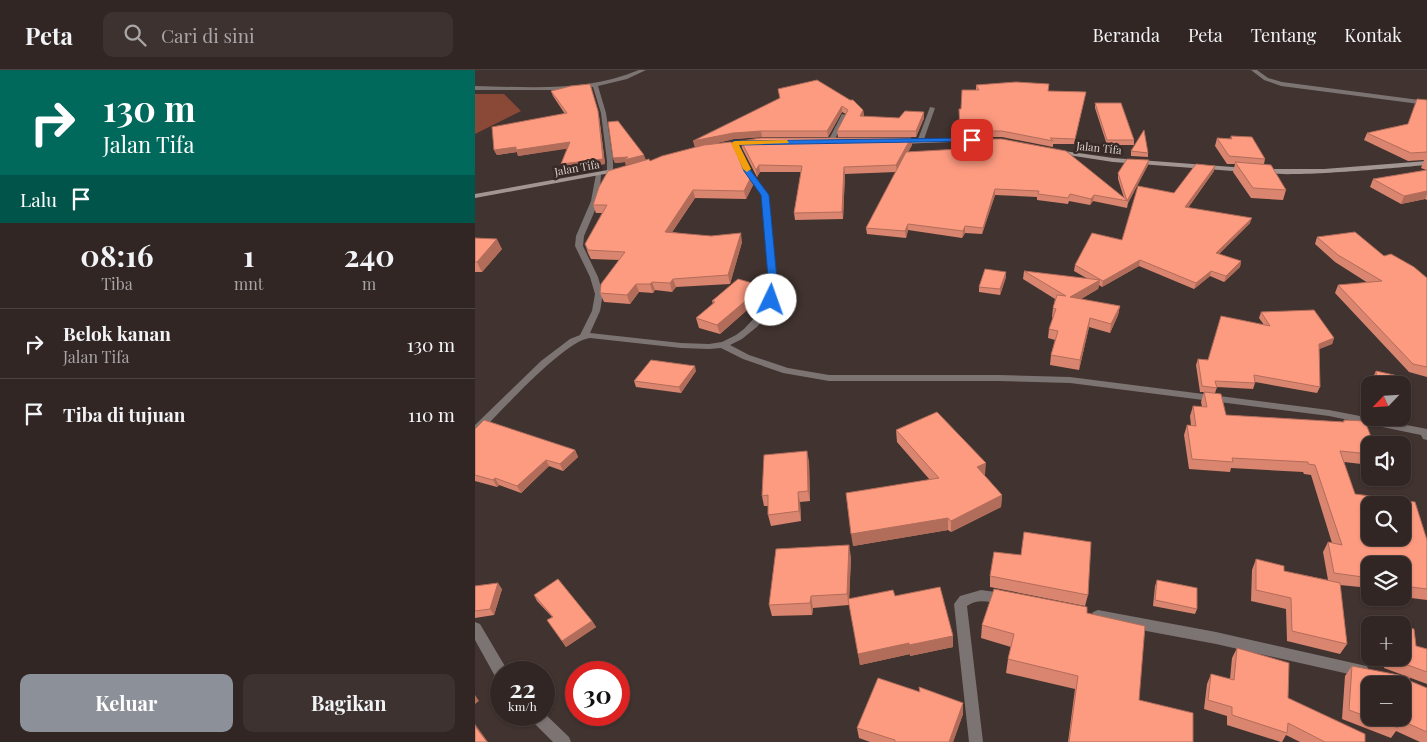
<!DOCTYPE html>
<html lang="id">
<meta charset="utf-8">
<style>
:root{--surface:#312623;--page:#3d3230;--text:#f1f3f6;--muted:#a8a5a6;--line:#4c4341;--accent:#8c9099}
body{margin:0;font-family:"Playfair Display",serif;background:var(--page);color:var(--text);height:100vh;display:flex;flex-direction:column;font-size:19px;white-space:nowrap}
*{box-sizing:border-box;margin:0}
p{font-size:16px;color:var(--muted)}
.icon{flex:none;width:28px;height:28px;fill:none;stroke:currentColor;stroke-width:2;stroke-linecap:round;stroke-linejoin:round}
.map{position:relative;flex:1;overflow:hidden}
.panel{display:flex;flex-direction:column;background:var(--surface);width:475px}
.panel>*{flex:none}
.banner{background:#00695c;color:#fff;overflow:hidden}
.needle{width:32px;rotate:245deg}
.tools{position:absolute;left:886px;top:306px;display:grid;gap:10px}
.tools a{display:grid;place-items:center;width:50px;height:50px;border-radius:10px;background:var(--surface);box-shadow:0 1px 4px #0004,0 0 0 1px var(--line);font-size:25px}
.speed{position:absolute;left:15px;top:591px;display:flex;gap:10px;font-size:25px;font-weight:700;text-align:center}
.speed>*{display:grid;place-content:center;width:65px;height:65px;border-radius:50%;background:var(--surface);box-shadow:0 1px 4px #0004,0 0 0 1px var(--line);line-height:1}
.speed small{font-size:12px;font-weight:400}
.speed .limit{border:8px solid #d22;background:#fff;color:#111}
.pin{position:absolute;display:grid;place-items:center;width:42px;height:42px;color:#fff;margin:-21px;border-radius:10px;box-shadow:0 2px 8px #0006}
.me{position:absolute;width:55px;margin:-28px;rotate:3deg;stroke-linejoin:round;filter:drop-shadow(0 0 4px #0008)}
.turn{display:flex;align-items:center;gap:18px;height:105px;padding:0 20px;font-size:22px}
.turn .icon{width:65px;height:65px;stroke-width:2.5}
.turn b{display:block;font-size:35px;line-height:42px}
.then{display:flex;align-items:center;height:48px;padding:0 20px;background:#0003;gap:10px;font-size:19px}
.eta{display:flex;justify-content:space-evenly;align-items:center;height:85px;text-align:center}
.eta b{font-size:30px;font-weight:700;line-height:35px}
.cta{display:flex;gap:10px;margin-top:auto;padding:10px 20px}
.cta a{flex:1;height:58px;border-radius:10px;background:var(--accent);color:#fff;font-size:20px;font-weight:700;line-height:58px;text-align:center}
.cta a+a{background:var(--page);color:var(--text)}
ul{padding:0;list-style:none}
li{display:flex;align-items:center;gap:15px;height:70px;padding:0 20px;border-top:1px solid var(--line)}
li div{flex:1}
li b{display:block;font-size:19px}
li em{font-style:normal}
header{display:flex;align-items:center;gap:30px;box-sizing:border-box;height:70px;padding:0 25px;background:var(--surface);border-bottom:1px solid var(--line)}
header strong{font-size:24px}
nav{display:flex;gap:28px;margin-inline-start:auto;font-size:18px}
.search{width:350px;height:45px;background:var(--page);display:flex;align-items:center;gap:12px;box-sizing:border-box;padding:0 18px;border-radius:10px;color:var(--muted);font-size:19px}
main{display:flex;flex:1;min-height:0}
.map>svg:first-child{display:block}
.green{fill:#8a4937}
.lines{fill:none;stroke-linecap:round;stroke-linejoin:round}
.street{fill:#7c7472;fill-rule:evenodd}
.secondary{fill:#a29693;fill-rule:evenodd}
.wall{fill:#da856f}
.shaded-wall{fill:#b16c5a}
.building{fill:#fd9b81;stroke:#b16c5a;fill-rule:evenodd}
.route{fill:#1a73e8;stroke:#114b97}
.slow{fill:#f59e0b}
.labels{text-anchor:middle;stroke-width:5;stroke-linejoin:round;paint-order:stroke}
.far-street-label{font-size:11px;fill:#dad1ce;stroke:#372926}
</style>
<header>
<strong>Peta</strong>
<div class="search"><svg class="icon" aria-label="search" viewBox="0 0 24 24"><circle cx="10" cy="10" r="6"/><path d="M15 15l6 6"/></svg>Cari di sini</div>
<nav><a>Beranda</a><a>Peta</a><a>Tentang</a><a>Kontak</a></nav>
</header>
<main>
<section class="panel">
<div class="banner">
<div class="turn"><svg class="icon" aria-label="right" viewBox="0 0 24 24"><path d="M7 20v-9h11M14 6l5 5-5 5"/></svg><div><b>130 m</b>Jalan Tifa</div></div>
<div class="then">Lalu<svg class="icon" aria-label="arrive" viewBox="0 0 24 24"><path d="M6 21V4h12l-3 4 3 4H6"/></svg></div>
</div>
<div class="eta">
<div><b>08:16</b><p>Tiba</p></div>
<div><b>1</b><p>mnt</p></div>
<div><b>240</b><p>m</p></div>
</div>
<ul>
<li><svg class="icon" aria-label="right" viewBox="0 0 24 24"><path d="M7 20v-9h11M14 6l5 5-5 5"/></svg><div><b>Belok kanan</b><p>Jalan Tifa</p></div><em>130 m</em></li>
<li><svg class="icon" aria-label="arrive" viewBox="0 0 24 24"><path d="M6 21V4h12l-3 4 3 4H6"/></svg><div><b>Tiba di tujuan</b></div><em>110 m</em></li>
</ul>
<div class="cta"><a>Keluar</a><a>Bagikan</a></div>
</section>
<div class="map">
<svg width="952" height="672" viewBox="0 0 952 672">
<rect width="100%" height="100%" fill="#41332f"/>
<path class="green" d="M0,24H29L46,41L0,64Z"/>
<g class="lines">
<path class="street" d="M164,0H171L152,9L123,16L131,43L138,91V103L135,105L132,103V91L126,43L118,17L86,20H0V16C55,17 112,22 164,0Z
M776,0H782L793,8L807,12L952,31V35L806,16L789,10Z
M455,37L460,38L448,72L443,73L442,72Z
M367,44L372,45L358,73L353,74L352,73Z
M260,71L263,73L276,101L293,125L302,219L296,237L283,256L267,269L255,275L274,285L313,298L354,305H524L595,307L854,340L952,359V370L948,369L946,365L854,346L595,313L524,311H354L308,303L268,289L246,278L234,279L206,278L115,268C90,270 24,343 4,364L0,365V355L66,291L95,269L105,265L117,241L120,224L115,207L100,176L101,166L116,131L121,104L126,105L124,131L109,166L108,176L123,207L128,224L125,241L115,263L206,273L234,274L247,272L261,265L269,259L282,245L291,228L294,219L287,125L270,101L257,73Z
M506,520L535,524L536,528L535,532C520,537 507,525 492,536L508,672H494L479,534L485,526Z
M623,540L741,562L887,595L892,596L894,601L892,606L887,607L741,574L623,552L618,550L616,546L618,542Z
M0,552L5,554L31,598L33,602H26V609L21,608L0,570Z
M69,643L94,667L96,672H78L56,650L54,645H69Z"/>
<path class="secondary" d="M499,68L502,70L501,71L423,74L420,72L423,70Z
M279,70L281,71V73L244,78L241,76L244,74Z
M582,80L638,88L771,98L774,100L771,102L638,92L580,83L579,82Z
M952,91V95C927,97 798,110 783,101L786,99H849Z
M144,98L146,99V101L0,128V124Z"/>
</g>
<path class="wall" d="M501,15L574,21L611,22L599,74H578V77L527,67H485L484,44L486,39L501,20Z
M303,19L388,40L389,47L424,48L449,42V48L441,67H363L362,61L371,44L367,42L353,67H287L259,69L234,75L267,94L278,115L271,129L220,128L197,162L267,172L255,214L201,217L197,222L180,220L178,223L164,222L155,234L129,232L125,223L144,190L116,189L113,183L110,174L127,143H121L118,135L167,91L151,95L150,92L140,93L138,88L171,90L175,91L220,78L305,29Z
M76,21L124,46L130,94L88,99L86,94L92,78L43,86L42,82L22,85L19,80L90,44L78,26Z
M952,30V130L950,129L926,134L895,117L898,109L951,100L946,98L949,90L933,91L889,70L892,63L933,54Z
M620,33L659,70V75H632L620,38Z
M756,66L790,89L789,94L811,120L808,130L776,128L758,102L760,94H752L740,76L742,68L755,69Z
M436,68L437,75L433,82L649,128L643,109V103L674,90L673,95L653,133L652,138L618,131L615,135L594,131L593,134L562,130V127L520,125L507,164L490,163L487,168L433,160L431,168L392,164L391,158L421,102L370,104L368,149L320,150L319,143L326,102H285L282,107L267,78L266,71Z
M656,81L673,83V87L656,86Z
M739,101L713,138L775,153L744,184L766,191L765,197L749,212L735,206L719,219L664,196L627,217L624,215L623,219L606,229L645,236L643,245L635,263L614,257L604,300L575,295L576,285L580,270L573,268L574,259L578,248L577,247L578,238L580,229L548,209L549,201L613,209L599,201L600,195L647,170L699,123Z
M842,167L909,186L952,208V307L934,302L860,223L863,215L893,213L860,192L840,174Z
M0,168L27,179L7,202H0Z
M531,202V207L525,225L504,222V217Z
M288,216L290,224L245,264L224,258L221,248L238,234L237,231Z
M786,242L859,268L857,274L844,279L845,317L842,323L780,312V313L778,319L742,317L740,323L751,345L868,352L869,350L895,375V395L869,392L880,424L952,470V530L928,527V495H895V518L865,515L872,574L865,584L812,571L811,539L776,531L777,500L781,489L809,501L853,510L848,482L853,472L857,473L836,405L829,404L828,402L756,398L755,402L714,399L709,365L712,355L716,356L715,346L718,336L727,337L726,332L729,322H725L721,295L723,289L733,290L789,255L784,248Z
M221,301L206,323L161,317L159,311Z
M901,301L932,308L935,340L930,350L917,348H928V315H897L896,311Z
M0,359L100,380L103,387L88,401L74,396L46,423L24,415L22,417L0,411Z
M421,360L510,405V406L527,425L526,437L476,462L473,460L378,476L455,410L422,372Z
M334,391L335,431L325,432L326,451L296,456L293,445V436H289L287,426Z
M546,485L613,525L610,536L515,517V506Z
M376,487L374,529L420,526L478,577L435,586V584L385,595L374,531V535L338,538L337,545L297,546L294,535Z
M682,510L722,539L720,544L678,536L680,516Z
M0,516L27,519L19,545L0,548Z
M59,525L117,551L121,557L91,577L72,550L77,547L62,531Z
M612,543L664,630L718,672H593L600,619L531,603L533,589L536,577L506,568L507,555Z
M941,576L952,579V614L909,598L908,588H928Z
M762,578L813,628L890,672H825L811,665L807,672H806L752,655V646L729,639L732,614L736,604L755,609L757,588Z
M877,596L935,611L952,618V672H945L921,661L916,668L867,649L870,606Z
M444,617L488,633V644L478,672H395L384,668L382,658L444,622Z"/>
<path class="shaded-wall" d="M115,14L124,46L130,94L88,99L86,94L128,89Z
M367,36V42L353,67L352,61Z
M388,40L389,46L386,52L385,46Z
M449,42V48L441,67V61Z
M286,61L287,67L259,69L220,78L218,71L258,63Z
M436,68L437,75L422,102L421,95Z
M95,72L97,78L43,86L42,82L22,85L19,80L41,77Z
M169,85L171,90L151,95L150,92L140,93L138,88Z
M674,90L673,95L653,133V131H652Z
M284,95L285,102L282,107L281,100Z
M740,96L739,101L709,143L710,137Z
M369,97L370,104L368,149L367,142Z
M276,107L278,115L271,129L269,121Z
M520,119V125L507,164L508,158Z
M218,120L220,128L192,170L190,162Z
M952,121V124L950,129L926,134L929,126Z
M619,125L618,131L615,135L616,129Z
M777,148L775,153L740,188L741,183Z
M433,154V160L431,168L430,161Z
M490,156V163L487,168L488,161Z
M266,163L267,172L255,214L253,205Z
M22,169L27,179L7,202L2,192Z
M665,190L664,196L627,217L628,211Z
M766,191L765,197L749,212L751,206Z
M736,201L735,206L719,219L721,213Z
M531,202V207L525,225V219Z
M198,209L201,217L197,222L195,213Z
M625,210L623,219L594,236L595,227Z
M177,212L180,220L178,223L175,214Z
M161,214L164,222L155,234L152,225Z
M288,216L290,224L245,264L242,255Z
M645,236L643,245L635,263L636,254Z
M615,248L614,257L604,300L605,290Z
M859,268L857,274L842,280L844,274Z
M220,296L221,301L206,323L204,317Z
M100,380L103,387L88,401L85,394Z
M332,381L334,391L335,431L333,421Z
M71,390L74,396L46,423L42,416Z
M511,393L510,405L502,409V397Z
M20,408L24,415L22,417L18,410Z
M323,422L325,432L326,451L324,441Z
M527,425L526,437L476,462V451Z
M473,448V460L378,476L376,464Z
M374,475L376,487L374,535L372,524Z
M23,513L27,519L19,545L15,539Z
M336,526L338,538L337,545L335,533Z
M117,551L121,557L91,577L87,571Z
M478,566V577L435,586L434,575Z
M434,573L435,584L385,595L383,584Z
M0,625L4,631L0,634Z
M488,633V644L478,672H474Z
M0,654L13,672H12L0,656Z"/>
<path class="building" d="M342,10L375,30H378L388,40L385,46L424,48L430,41L449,42L441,61H362L373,40L367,36L352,61H286L258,63L218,71L305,28L303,19Z
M541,12L574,14L573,21L611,22L600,69L575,68L578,71L527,61H485L484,39H486L487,20H504L501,15Z
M115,14L123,41L128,89L86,94L95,72L41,80V77L19,80L17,57L92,43L76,21L96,16Z
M942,29L952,30V82L936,83L892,63L933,54Z
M620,33H646L659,70H632Z
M143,51L169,85L149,90L153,87L138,88L133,52Z
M669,60L673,83L656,81Z
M756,66L777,67L790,89L754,86L742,68L757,69Z
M286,68H436L421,95L369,97L367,142L319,143L327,96L284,95L281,100L266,71Z
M485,69H527L591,81L653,131L619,125L616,129L595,124L593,128L563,124L564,121L520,119L508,158L490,156L488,161L433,154L430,161L391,158L431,82L485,79Z
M256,72L267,94L276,107L269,121L218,120L190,162L236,166L266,163L253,205L198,209L195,213L177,212L175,214H161L152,225L125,223L126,214L150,182L113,180L110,174L132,135H118L124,117L133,101L174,89L175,91L187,86L229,75Z
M652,89L674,90L652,131L643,103Z
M760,92L796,95L811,120L778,118Z
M721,94L740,96L710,137L777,148L741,183L766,191L751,206L736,201L721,213L665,190L628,211L600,195L617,163L647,170L663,116L699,123Z
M952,100V121L929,126L898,109Z
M880,162L909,186L916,184L939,197L952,208V297L938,294L863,215L907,211L863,185L842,167Z
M0,168L22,169L2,192H0Z
M510,199L531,202L525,219L504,217Z
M549,201L625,210L595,227L645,236L636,254L615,248L605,290L576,285L583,261L574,259L581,239L578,238L582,225L591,226Z
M263,209L288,216L242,255L221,248L240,232L237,231Z
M839,240L859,268L844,274L845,317L779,305L780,313L740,311L742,318L727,316L723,289L733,290L746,246L795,256L786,242Z
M176,290L220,296L204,317L159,311Z
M901,301L932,308L935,340L928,338V315H902Z
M729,322L746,324L751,345L869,352V350L890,351L899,375H895V384L865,381L880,424L940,432L952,470V519L928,516V495H895V508L859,503L853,472L867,475L840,395L833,394V392L757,388L758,392L717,389L712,355L721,356L718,336L732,337ZM895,435H928V468H895Z
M462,342L511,393L502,397L527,425L476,451L473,448L376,464L371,423L464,408L421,360Z
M9,350L100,380L85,394L71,390L42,416L20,408L18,410L0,405V359Z
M332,381L333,421L323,422L324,441L293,445V425L287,426L289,385Z
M549,462L616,472L613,525L515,506L519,482L546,485Z
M374,475L372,524L336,526L335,533L294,535L301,479Z
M781,489L809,496V501L865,513L872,574L817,561L816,528L781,520Z
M83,509L117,551L87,571L72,550L78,547L59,525Z
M682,510L722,518V539L680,530Z
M23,513L15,539L0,541V516Z
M465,517L478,566L434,575V573L383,584L373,529L418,520L420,526Z
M519,519L612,537V543L670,556L664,630L718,643V672H594L603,606L533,589L539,564L507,555Z
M912,552L924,555H913Z
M928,556L939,559L941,576L952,579V602L916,589V588H928Z
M762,578L814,593L813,628L890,664V672H850L813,653L812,663L757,645V637L733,630L736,604L759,610Z
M877,596L934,607L935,611L952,618V662L923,649V658L874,640ZM895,615H928V648H895Z
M403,608L445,622L444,617L488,633L474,672H420V670L382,658Z
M0,656L12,672H0Z"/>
<path class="route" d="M497,68L499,71L264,75L276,101L294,125L303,219L299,233H293L294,219L286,125L269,101L257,71Z"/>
<path class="slow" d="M312,70L314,73L264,75L276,99L272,102L268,99L256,73L260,71Z"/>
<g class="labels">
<g class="far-street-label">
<text transform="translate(624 78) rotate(6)" y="4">Jalan Tifa</text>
<text transform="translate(102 98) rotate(-10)" y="4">Jalan Tifa</text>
</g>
</g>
</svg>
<div class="tools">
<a><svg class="needle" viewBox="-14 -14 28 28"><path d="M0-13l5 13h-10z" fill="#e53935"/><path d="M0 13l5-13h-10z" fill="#a8a5a6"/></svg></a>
<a><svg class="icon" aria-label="sound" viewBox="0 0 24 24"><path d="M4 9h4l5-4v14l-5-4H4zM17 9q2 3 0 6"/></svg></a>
<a><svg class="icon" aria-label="search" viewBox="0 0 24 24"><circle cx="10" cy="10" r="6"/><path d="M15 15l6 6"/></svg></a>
<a><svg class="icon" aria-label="layers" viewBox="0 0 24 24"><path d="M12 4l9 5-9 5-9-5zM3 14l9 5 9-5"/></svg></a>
<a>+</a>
<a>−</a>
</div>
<div class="speed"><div>22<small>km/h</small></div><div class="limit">30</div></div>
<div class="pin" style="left:497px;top:70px;background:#d93025"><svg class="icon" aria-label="arrive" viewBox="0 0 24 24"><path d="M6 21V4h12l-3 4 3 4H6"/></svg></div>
<svg class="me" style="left:296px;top:230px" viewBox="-20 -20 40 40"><circle r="19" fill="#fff"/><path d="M0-13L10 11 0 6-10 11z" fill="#1a73e8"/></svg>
</div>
</main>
